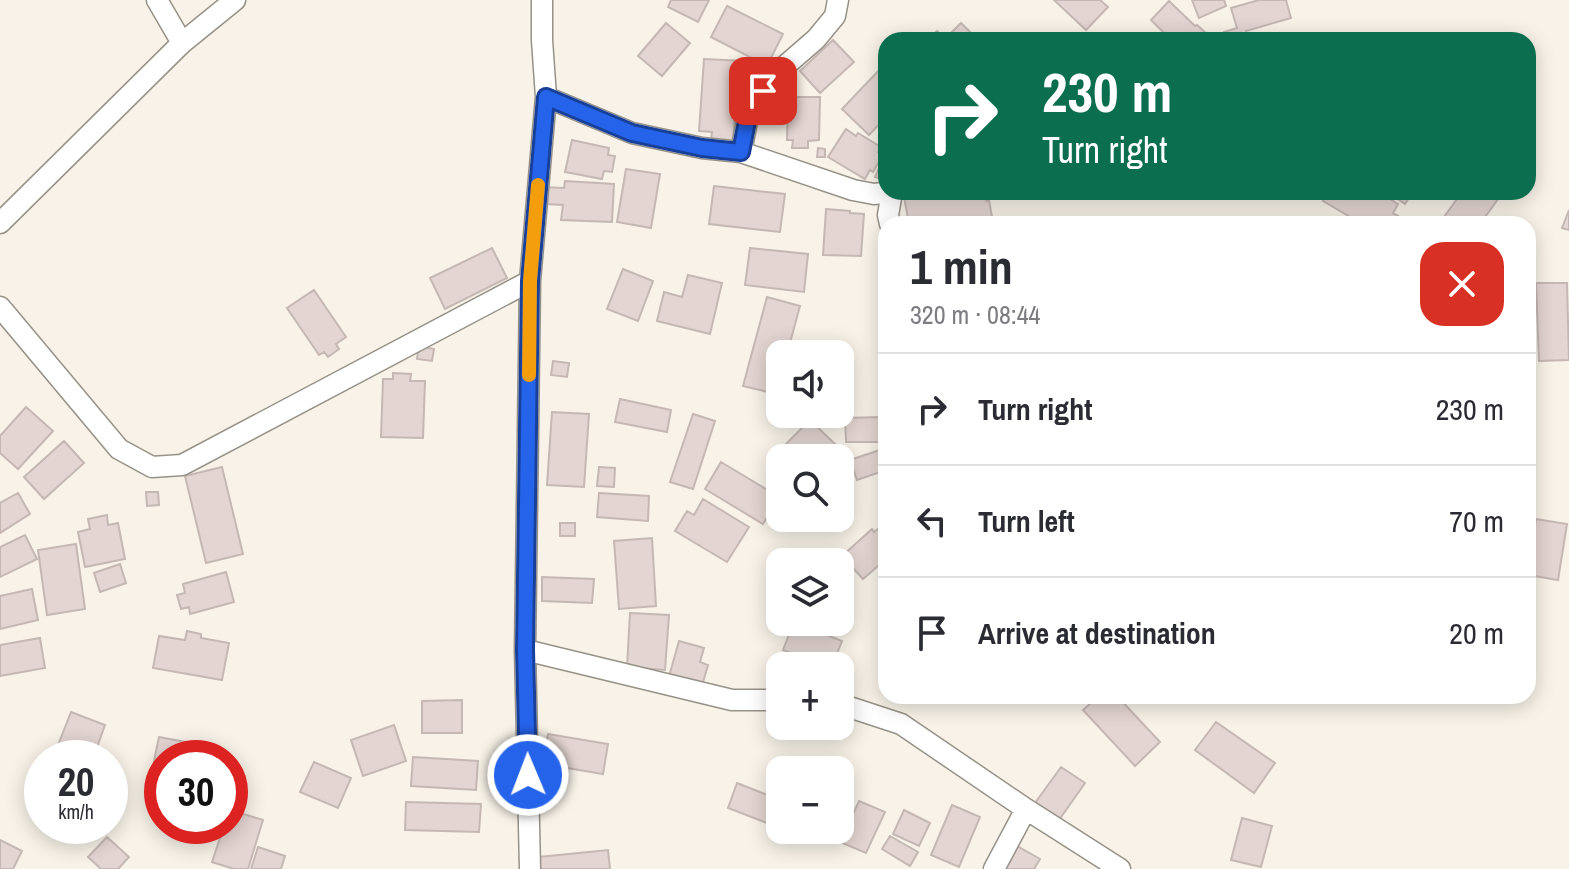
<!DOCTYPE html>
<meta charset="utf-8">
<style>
:root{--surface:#fff;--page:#f2f2f3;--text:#2b2b33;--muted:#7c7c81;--line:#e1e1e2}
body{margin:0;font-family:"Archivo Narrow",sans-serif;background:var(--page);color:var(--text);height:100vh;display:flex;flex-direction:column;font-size:30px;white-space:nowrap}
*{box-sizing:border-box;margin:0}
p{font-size:26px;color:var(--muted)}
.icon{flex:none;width:44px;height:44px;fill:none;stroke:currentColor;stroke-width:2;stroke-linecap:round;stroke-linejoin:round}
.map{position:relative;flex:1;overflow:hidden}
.panel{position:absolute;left:878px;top:216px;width:658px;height:488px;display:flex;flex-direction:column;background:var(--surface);border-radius:24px;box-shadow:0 4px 20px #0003}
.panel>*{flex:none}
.hud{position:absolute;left:878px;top:32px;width:658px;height:168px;border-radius:24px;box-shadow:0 4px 20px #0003;background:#0b6e4f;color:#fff;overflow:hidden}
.buttons{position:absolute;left:766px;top:340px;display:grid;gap:16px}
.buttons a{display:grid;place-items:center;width:88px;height:88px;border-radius:16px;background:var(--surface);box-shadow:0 4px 20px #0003;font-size:40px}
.speed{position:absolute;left:24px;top:740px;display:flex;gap:16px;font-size:40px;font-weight:700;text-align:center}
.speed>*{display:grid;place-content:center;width:104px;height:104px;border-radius:50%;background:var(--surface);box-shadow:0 4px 20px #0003;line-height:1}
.speed small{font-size:20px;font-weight:400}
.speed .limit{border:12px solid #d22;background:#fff;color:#111}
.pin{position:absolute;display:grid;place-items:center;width:68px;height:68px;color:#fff;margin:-34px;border-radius:16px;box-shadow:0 4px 12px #0006}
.me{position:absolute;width:88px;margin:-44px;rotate:359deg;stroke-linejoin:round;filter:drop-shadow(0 0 6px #0008)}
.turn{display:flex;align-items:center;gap:28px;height:168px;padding:0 32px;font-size:36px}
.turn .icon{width:104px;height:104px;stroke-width:2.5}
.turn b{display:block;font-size:56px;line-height:68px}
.round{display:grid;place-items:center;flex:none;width:84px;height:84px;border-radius:24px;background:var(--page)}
.summary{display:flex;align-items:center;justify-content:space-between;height:136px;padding:0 32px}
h1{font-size:48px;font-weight:700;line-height:60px}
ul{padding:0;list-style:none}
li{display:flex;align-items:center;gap:24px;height:112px;padding:0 32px;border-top:2px solid var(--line)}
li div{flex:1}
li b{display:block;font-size:30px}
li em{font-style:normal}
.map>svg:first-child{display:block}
.building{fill:#e3d5d1;stroke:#c5b8b4;stroke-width:2}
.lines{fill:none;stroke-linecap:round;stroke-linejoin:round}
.minor-casing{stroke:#979288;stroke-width:23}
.minor{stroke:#fff;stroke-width:20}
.route-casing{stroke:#184099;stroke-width:20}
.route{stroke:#2563eb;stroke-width:14}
.slow{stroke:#f59e0b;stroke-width:14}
</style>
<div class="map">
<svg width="1569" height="869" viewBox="0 0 1569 869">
<rect width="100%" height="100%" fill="#f8f2e8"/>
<path class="building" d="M671,0H709L698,22L668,7Z
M1054,0H1100L1108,7L1086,30Z
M1192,0H1224L1226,6L1199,18Z
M1259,0H1286L1291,18L1246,31L1248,40H1226L1224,32L1237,28L1231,8Z
M1169,1L1195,26L1197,25L1207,34L1201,40H1171L1151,20Z
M727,6L783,34L767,66L711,37Z
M666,23L690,43L662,76L638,56Z
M961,23L978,40H928L937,31L945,39Z
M833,40L854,62L820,93L800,71Z
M704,59L745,61L742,95L736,94L733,141L711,140L712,132L699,131Z
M884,65L886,67V117L869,135L842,109Z
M788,97H820L819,140L808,141V148H792L793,140H787Z
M846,129L856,136L858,133L881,147L878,152L883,155L873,172L870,170L865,179L828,157Z
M572,140L609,148L608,155L615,156L612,172L604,171L602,179L565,172Z
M818,148L825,149V157H817Z
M880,165L886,168V181L875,177Z
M626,169L660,174L651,228L617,222Z
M565,181L614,184L612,222L561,220L563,205L545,204V187L564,188Z
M714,186L785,194L780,232L709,224Z
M929,192L930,196L939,195L938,192H985L986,201L989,200L992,217L952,224H909L904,197Z
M1329,192H1370L1378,197L1380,193L1398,204L1393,213L1400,217L1396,224H1362L1323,201Z
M1399,192H1404L1410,196L1405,204L1395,197Z
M1462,192H1497L1501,195L1480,224H1439Z
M826,209L850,211V213L864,214L861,256L823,255Z
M1569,210V230L1562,228Z
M492,248L507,278L445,309L430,278Z
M750,248L808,254L804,292L745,285Z
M623,269L653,281L638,321L607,309Z
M688,275L722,283L710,334L657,321L664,292L682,297Z
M1536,283H1567L1569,360L1539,361Z
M314,290L346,337L336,344L339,349L328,357L324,352L319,355L287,308Z
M767,297L800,306L787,354H780V381L776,394L743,386Z
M419,346L434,349L432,361L417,359Z
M553,361L569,363L567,377L551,375Z
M393,373L411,374L410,381H425L423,438L381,437L383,379H393Z
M620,399L671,410L667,432L615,422Z
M26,407L53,431L18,469L0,453V436Z
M552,412L589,414L584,487L547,485Z
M693,414L715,421L693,489L670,482Z
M880,417L881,442H846L845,418Z
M810,420L836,445L823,458H796L784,446Z
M64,441L84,463L44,499L24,477Z
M886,448V470L857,480L850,460Z
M721,462L779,497L763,524L705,489Z
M222,467L243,554L206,563L185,476Z
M599,467L615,468L614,487L597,486Z
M146,492H158L159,505L147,506Z
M18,493L30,514L0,533V503Z
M599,493L649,496L648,521L597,517Z
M703,499L749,527L727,562L675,531L687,511L694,515Z
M107,515L108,525L118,523L125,559L85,567L78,532L90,529L88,519Z
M1536,519L1567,524L1558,580L1528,575Z
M560,523H575V536H560Z
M879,528L886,535V559L863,579L842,556L872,529L874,532Z
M25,535L37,559L0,577V547Z
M652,538L656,606L619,609L614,541Z
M76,544L85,609L47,615L38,550Z
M120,564L126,583L100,592L94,573Z
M226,572L234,602L190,614L189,607L181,609L177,595L185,593L183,584Z
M542,577L594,579L592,603L542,601Z
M32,589L38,620L0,629V596Z
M630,613L669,615L665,670L627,667Z
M794,622L842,641L832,666H825L783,650Z
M187,631L201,634V638L229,643L222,680L153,668L159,636L185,640Z
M40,638L45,668L0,676V645Z
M679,641L704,648L700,662L708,665L701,689L668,680Z
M1099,696H1117L1160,742L1135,766L1083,710Z
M462,700V733H422V701Z
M71,712L105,725L93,758H53Z
M1216,722L1275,763L1254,793L1195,750Z
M394,725L406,761L363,776L351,740Z
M548,734L608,744L603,774L543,764Z
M159,737L202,745L199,758H162V768L153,766Z
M413,757L478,761L476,790L411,786Z
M314,762L351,778L338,808L300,792Z
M1061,767L1085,783L1054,827L1030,810Z
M737,783L780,800V828L728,808Z
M859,801L885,812L866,853L840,842Z
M406,802L481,804L479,832L405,830Z
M952,805L980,817L959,867L931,855Z
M230,810L263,820L248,869H234L212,862L224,826H230Z
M904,810L930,823L919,846L893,834Z
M1242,818L1272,826L1261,867L1231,860Z
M890,836L918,852L910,866L882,849Z
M107,837L129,857L118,869H101L88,857Z
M0,840L22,851L13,869H0Z
M1010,842L1040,859L1034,869H995Z
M258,847L285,856L281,869H251Z
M608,850L610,869H540L539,857Z"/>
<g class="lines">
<g class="minor-casing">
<path id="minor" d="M157,0L182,43
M546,97L632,133L702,148L741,152L853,190L874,194L892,192L888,215L890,224
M741,152L749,111L778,72L816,39L835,16L838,0
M0,223L182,43L235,0
M0,307L119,449L152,467L182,465L530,281
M525,650L732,700H780
M840,704L901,724L1026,809L1120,869
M530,869L525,650L530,281L546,97L542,40V0
M994,869L1026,809"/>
</g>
<use href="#minor" class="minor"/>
</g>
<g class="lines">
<g class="route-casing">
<path id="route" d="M528,775L525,650L530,281L546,97L632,133L702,148L741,152L749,111L763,91"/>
</g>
<use href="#route" class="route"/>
<path class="slow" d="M529,375L530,281L538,185"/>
</g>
</svg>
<div class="buttons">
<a><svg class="icon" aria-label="sound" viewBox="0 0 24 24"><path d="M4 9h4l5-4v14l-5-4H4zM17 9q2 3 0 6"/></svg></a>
<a><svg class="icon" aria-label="search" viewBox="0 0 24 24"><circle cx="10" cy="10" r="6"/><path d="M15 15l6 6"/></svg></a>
<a><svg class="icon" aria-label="layers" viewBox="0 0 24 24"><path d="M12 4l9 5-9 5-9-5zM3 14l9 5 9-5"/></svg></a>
<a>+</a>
<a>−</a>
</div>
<div class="speed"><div>20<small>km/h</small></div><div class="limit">30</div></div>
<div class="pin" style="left:763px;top:91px;background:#d93025"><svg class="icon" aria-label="arrive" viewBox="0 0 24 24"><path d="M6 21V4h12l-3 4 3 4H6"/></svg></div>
<svg class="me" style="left:528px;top:775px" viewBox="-20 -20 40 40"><circle r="17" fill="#2563eb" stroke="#fff" stroke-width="3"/><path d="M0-11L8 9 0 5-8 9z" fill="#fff"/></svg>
<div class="hud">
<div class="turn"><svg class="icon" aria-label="right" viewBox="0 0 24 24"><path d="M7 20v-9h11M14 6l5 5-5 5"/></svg><div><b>230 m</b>Turn right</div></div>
</div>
<section class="panel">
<div class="summary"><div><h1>1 min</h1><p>320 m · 08:44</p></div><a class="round" style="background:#d93025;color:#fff"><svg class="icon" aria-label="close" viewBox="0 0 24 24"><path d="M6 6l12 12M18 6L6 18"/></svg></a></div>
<ul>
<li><svg class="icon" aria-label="right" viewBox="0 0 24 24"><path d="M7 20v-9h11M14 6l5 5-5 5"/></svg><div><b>Turn right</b></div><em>230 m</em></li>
<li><svg class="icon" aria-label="left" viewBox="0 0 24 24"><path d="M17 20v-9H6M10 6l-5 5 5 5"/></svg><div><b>Turn left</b></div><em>70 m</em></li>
<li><svg class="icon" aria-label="arrive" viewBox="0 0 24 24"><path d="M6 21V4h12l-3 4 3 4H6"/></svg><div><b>Arrive at destination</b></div><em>20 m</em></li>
</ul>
</section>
</div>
